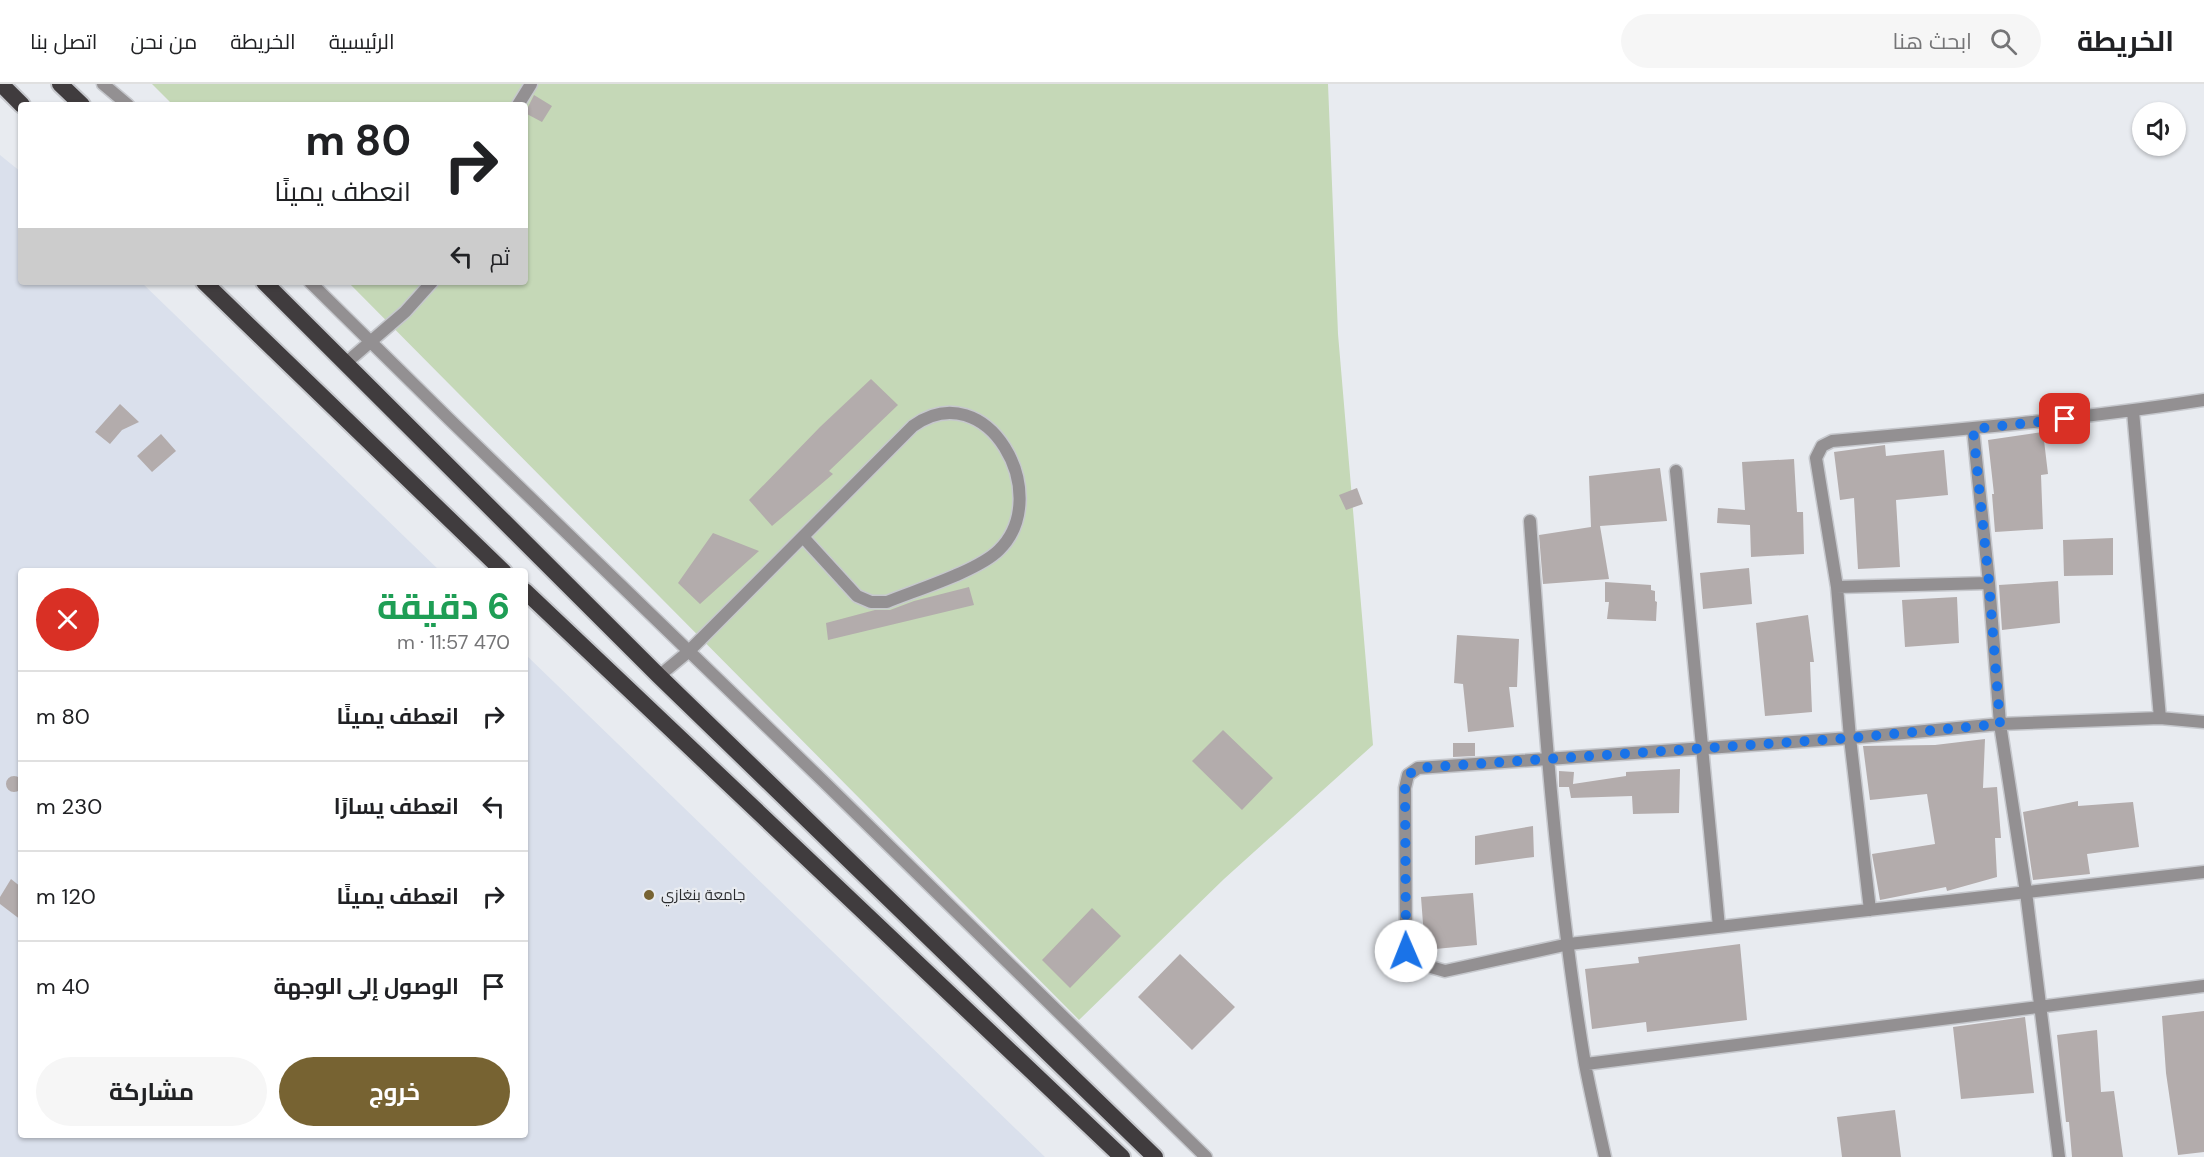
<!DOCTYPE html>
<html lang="ar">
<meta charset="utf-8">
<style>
:root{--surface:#fff;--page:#f6f6f6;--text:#202124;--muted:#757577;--line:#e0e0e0;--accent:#776332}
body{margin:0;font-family:"DM Sans",Cairo,sans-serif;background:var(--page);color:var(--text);direction:rtl;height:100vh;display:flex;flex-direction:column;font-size:22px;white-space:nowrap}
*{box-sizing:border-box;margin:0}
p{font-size:20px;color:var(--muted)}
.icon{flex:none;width:33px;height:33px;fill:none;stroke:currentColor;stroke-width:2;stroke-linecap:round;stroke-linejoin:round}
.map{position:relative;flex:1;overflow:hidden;direction:ltr}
.drawer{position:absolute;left:18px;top:484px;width:510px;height:570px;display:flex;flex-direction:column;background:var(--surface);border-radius:6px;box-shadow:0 2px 4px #0004;direction:rtl}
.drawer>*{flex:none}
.top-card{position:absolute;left:18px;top:18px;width:510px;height:183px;border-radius:6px;box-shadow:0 2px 4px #0004;direction:rtl;background:#fff;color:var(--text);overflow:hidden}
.controls{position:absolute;left:2132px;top:18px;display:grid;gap:12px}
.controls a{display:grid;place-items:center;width:54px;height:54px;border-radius:50%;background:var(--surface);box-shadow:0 2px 4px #0004;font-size:30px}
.pin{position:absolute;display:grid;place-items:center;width:51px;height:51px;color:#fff;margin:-26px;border-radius:12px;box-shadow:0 3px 9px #0006}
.me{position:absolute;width:66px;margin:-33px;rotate:359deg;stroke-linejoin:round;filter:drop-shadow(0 0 4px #0008)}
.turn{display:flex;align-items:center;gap:21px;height:126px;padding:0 18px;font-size:27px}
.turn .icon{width:78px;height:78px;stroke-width:2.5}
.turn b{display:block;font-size:42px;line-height:51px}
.then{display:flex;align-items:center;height:57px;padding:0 18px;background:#0003;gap:12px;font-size:22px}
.round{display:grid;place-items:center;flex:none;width:63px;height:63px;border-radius:32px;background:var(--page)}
.overview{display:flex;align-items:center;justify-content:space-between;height:102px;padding:0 18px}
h1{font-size:36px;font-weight:700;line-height:45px;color:#1e9e55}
.button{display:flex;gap:12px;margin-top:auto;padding:12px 18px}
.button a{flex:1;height:69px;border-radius:36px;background:var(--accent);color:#fff;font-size:24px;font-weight:700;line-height:69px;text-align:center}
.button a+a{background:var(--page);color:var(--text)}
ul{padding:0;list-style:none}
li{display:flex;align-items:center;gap:18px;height:90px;padding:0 18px;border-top:2px solid var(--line)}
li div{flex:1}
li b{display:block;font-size:22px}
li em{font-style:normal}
header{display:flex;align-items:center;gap:36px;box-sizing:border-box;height:84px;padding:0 30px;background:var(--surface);border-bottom:2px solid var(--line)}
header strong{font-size:28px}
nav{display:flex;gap:33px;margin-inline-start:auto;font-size:21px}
.search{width:420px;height:54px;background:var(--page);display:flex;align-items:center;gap:15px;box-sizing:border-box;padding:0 21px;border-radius:33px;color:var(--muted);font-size:22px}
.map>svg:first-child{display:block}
.built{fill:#dae0ec}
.green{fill:#c5d8b7}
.building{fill:#b3acac}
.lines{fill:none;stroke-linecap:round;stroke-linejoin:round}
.minor-casing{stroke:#c6c8cd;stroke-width:15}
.trunk-casing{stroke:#c6c8cd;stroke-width:20}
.minor{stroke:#939092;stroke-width:12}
.trunk{stroke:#403c3e;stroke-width:16}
.route{stroke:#1a73e8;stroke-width:10;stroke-dasharray:0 18}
.poi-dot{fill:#776332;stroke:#e8ebf0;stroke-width:2}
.labels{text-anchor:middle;stroke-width:4.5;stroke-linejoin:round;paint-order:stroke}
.poi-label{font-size:15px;fill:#2a2b2d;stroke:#e8ebf0;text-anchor:start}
</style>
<header>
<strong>الخريطة</strong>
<div class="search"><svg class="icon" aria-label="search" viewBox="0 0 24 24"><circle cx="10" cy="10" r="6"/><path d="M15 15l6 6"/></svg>ابحث هنا</div>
<nav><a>الرئيسية</a><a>الخريطة</a><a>من نحن</a><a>اتصل بنا</a></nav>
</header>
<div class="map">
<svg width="2204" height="1073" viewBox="0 0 2204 1073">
<rect width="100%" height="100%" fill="#e8ebf0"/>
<path class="built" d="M0,71L21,88V198H141L440,487L21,488V1052H525V570L1045,1073H0Z"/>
<path class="green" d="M152,0H1328L1338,250L1373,661L1224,795L1079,936L348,198H525V21H173Z"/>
<path class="building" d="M534,11L552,22L542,38L525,29Z
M871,295L898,321L829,387L833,390L772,442L749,416L820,343Z
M120,320L139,338L122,346L110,360L95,348Z
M2043,348L2048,390L2041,391L2043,445L1995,448L1992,410H1994L1988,356Z
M161,350L176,367L152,388L137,372Z
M1885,361L1886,372L1944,366L1948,411L1896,416L1900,483L1858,485L1854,414L1840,416L1834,368Z
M1794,375L1797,428H1803L1804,470L1751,473L1750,441L1717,439L1718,424L1745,426L1742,378Z
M1660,384L1667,437L1600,442L1609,495L1543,500L1539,451L1591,443L1589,392Z
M1357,404L1363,420L1346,426L1339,411Z
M713,449L759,467L700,520L678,499Z
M2113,454V491L2064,492L2063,456Z
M1749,484L1752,520L1703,525L1700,489Z
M2058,497L2060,539L2002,546L1999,501Z
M1605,498L1651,501V506L1655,507V517L1657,518L1656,537L1607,535L1609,518H1605Z
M969,503L974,521L828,556L826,539L875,526H890L914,517Z
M1957,513L1959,559L1905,563L1902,516Z
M1808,531L1814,578H1810L1812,628L1765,632L1756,539Z
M1457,551L1519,555L1517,603H1509L1514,643L1468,648L1463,600L1454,599Z
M1223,646L1273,694L1242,726L1192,677Z
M1985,655L1983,704L1997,703L2001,754H1995L1997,793L1947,807L1946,803L1880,816L1872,770L1935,760L1927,710L1870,716L1863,662L1935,661Z
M1453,659H1475V672L1453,673Z
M1680,685L1679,729L1633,730L1632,712L1571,714L1569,703H1559V687L1574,688L1573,700L1626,692V688Z
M6 700a8 8 0 1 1 16 0a8 8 0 1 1-16 0Z
M2078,717V722L2133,718L2139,763L2087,770L2090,790L2033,796L2023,728Z
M1533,742L1534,773L1475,781V752Z
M11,795L21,803V836L0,820V813Z
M1473,809L1477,861L1425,866L1421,813Z
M1092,824L1121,852L1070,904L1042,876Z
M1740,860L1747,936L1647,948L1646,938L1592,945L1585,885L1639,879L1638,873Z
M1180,870L1235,923L1192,966L1138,913Z
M2204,927V1068L2178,1071L2166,989L2162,932Z
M2025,933L2034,1009L1961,1015L1953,943Z
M2097,946L2101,1008L2114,1007L2123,1073H2072L2069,1038H2066L2057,951Z
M1895,1026L1901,1073H1842L1837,1033Z"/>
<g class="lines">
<g class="minor-casing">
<path id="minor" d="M103,0L128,21
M518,21L531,0
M310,198L449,335L822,696L1206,1073
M347,278L405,228L432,198
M2204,316C2081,335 1957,346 1832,357L1822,362L1816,374L1837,503L1989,499L2000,640L2160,634L2204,638
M2133,327L2160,634
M1973,345L1989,499
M1676,387L1719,843
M1530,437C1543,619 1555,800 1585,980C1591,1011 1598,1042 1605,1073
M1837,503L1850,654L1870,826
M659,592L688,568L913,342C987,289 1055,411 999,466C978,487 916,506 887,518H871L857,512L803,453
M1586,980L2204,902
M2059,1073L2026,808L2000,640L1850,654L1418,684L1408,691L1405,704L1406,867L1420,880L1445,887L1569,860L2204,788"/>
</g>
<g class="trunk-casing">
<path id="trunk" d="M1,0L22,21
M60,0L82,21
M204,198L504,488
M264,198L659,592L1155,1073
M525,507L1122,1073"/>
</g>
<use href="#minor" class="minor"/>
<use href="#trunk" class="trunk"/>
</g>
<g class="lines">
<path class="route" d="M1406,867L1405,704L1408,691L1418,684L1850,654L2000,640L1989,499L1973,345L2065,335"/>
</g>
<circle class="poi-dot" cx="649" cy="811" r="6"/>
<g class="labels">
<g class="poi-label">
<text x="661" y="816">جامعة بنغازي</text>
</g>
</g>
</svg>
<div class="controls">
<a><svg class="icon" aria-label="sound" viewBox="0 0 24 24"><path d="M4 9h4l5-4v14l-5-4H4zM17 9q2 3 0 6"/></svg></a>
</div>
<div class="pin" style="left:2065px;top:335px;background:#d93025"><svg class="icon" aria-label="arrive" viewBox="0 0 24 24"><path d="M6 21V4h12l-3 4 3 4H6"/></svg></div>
<svg class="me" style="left:1406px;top:867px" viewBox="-20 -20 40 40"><circle r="19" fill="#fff"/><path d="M0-13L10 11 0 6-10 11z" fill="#1a73e8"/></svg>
<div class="top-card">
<div class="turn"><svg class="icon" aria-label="right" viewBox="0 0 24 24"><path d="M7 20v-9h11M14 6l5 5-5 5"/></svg><div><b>80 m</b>انعطف يمينًا</div></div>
<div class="then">ثم<svg class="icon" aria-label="left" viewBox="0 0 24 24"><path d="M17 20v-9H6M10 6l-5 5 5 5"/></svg></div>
</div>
<section class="drawer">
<div class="overview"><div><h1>6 دقيقة</h1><p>470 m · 11:57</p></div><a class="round" style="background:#d93025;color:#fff"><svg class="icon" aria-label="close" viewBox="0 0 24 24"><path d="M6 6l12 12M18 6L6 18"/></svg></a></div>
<ul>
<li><svg class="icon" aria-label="right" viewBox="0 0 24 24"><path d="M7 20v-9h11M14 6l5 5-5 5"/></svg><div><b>انعطف يمينًا</b></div><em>80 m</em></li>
<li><svg class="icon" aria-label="left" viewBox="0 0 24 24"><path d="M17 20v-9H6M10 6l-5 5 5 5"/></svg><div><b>انعطف يسارًا</b></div><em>230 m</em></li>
<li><svg class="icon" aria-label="right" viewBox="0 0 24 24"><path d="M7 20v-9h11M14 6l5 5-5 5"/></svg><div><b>انعطف يمينًا</b></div><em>120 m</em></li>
<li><svg class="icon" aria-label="arrive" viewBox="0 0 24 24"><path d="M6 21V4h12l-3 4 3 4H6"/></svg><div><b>الوصول إلى الوجهة</b></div><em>40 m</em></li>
</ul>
<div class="button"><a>خروج</a><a>مشاركة</a></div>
</section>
</div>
